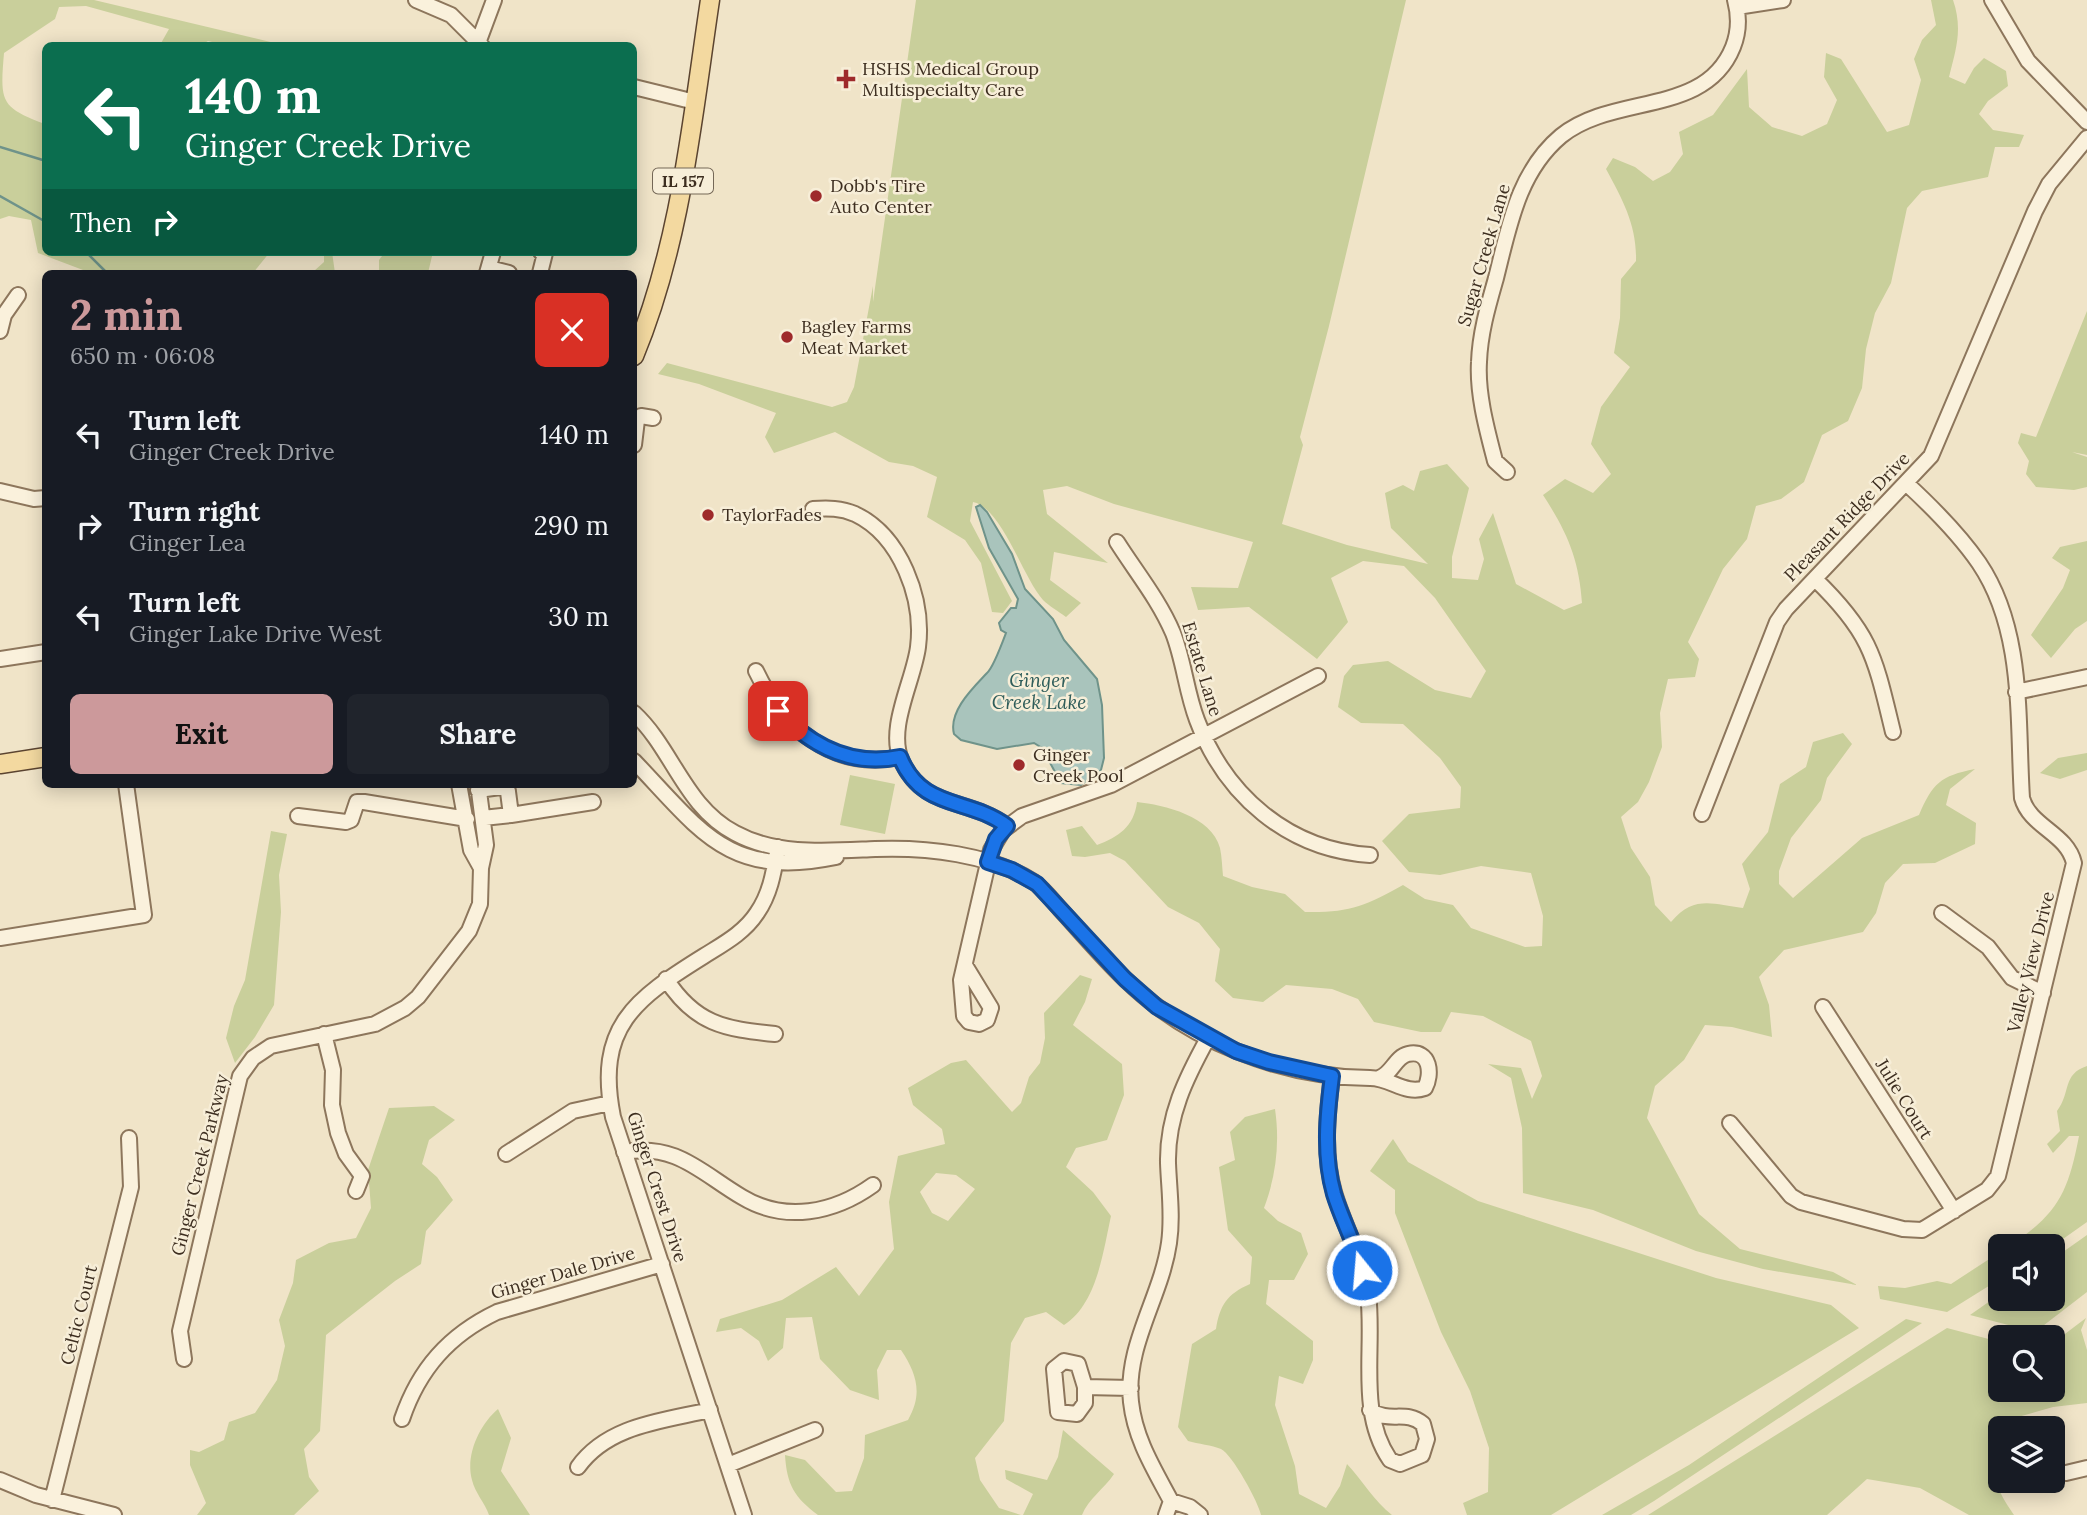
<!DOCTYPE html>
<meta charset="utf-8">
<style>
:root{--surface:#171b24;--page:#20242c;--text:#f1f3f6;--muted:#9ea1a6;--accent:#cc999b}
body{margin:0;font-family:Lora,serif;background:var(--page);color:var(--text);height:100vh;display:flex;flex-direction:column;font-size:26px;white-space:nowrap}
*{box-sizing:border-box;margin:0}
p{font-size:23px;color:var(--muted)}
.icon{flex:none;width:38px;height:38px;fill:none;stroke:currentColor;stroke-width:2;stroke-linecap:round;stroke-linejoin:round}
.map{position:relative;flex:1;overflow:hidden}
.details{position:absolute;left:42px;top:270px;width:595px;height:518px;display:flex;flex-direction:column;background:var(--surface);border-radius:10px;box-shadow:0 4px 18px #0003}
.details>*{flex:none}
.banner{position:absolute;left:42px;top:42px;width:595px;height:214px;border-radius:10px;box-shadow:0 4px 18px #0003;background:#0b6e4f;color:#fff;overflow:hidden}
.fabs{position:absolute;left:1988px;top:1234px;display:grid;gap:14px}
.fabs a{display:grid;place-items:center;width:77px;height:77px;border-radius:10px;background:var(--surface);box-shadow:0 4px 18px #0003;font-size:35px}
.pin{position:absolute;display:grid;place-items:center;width:60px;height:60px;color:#fff;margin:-30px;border-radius:14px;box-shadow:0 4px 10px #0006}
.me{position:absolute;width:77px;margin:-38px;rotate:343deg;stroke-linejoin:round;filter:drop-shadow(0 0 5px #0008)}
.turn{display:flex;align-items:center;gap:24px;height:147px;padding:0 28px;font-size:32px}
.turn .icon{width:91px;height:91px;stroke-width:2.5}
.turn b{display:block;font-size:49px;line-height:60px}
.then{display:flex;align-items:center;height:66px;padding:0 28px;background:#0003;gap:14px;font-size:26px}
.round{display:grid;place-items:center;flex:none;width:74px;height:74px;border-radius:10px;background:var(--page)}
.headline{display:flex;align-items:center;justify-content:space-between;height:119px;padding:0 28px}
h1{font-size:42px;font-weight:700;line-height:52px;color:var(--accent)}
.action{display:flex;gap:14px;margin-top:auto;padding:14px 28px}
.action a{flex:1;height:80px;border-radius:10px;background:var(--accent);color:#111;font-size:28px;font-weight:700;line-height:80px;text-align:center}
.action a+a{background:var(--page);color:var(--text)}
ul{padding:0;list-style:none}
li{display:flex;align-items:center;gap:21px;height:91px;padding:0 28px}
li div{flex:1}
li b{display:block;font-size:26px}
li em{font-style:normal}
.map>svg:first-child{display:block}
.green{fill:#c9cf9b;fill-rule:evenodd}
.water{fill:#a9c4bc;stroke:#6f938a;stroke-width:2}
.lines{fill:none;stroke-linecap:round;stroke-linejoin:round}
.stream{stroke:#6f938a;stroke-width:2.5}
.minor-casing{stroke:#8d765c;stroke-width:18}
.major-casing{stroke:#5b4430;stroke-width:21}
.minor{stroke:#faf1dc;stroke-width:14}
.major{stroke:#f3d9a0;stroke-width:18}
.route-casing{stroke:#114b97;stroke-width:18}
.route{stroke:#1a73e8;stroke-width:12}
.poi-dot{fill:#9e2a2b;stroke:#f7eed8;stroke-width:2.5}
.labels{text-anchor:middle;stroke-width:5;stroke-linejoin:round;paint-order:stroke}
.shield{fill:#f7eed8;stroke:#756857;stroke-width:2}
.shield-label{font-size:16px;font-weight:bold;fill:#3d2e20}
.poi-label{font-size:18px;fill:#3d2e20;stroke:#f7eed8;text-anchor:start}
.street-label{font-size:18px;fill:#3d2e20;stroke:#f7eed8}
.water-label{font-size:19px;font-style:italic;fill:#2f5d5a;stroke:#f7eed8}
</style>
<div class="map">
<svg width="2087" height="1515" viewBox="0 0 2087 1515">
<rect width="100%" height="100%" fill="#f0e4c8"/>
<path class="green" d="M0,0H94L283,45H225L208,41L201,45H160L169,29L86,6L59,7L55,19L4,53C0,102 0,107 45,124L46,252H270L253,273H91L38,253L31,220L9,216L0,219Z
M916,0H1406L1329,326L1300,437L1303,445L1282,524L1347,545L1428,564L1391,528L1385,493L1403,485L1414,491L1420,471L1447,464L1469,488L1452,557V578L1478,580L1484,559L1479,539L1493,513L1516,584L1564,610L1582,603C1579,559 1567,532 1543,495L1565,479L1593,493L1611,474L1591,444L1601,407L1630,367L1614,353L1620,318L1621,279L1636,261C1637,226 1623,200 1606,169L1613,158L1635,167L1653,181L1670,172L1683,154L1679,132L1713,115L1747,69L1749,107L1772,127L1802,136L1827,124L1837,100L1824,77L1826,53L1841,59L1887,132L1909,125L1921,80L1914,59L1922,40L1936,25L1931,0H1953C1963,29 1956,49 1949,77L1965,84L1974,68L1984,58L2006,71L2008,86L1988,101L1979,114L1993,130L2024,135L2019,147H1995L1988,177L1922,191L1907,208L1891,283L1875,313L1866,349L1862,388L1848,421L1822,435L1804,482L1781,499L1756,506L1747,539L1723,569L1688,642L1699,659L1695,677L1668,679L1660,713L1662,747L1649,782L1638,802L1621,817L1631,848L1650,877L1655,905L1671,922C1694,895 1712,904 1743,908L1750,889L1742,864L1768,832L1780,784L1806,767L1813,742L1843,733L1852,744L1827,778L1821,800L1791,838L1779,871V884L1793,898L1862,838L1919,815C1933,783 1940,776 1975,769L1950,789L1946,805L1976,823L1975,844L1935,863L1903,864L1885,883L1876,913L1863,932L1784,950L1759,977L1769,1005L1772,1037L1732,1027L1705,1025L1684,1060L1655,1086L1647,1118L1699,1214L1740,1249L1833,1272L1857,1285L1763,1269L1696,1251L1593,1210L1523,1193L1522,1128L1511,1078L1488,1064L1521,1068L1532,1099L1542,1076L1531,1041L1483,1016L1451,1012L1441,1032H1421L1374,1022L1358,999L1332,989L1286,985L1263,1002L1233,998L1215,981L1220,949L1199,923L1168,907L1125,861L1110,853L1085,857L1072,856L1066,830L1082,826L1097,845C1118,837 1134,827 1137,802C1164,805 1212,816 1220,848C1222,857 1222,867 1223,876L1252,887L1285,894L1305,912C1348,913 1366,906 1403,885L1425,899L1453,905L1471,928L1525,947L1542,946L1543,916L1531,873L1481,866L1440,875L1409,872L1382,841L1409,814L1460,808L1461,787L1440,758L1403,724L1361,723L1338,707L1344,676L1353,665L1388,661L1435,690L1471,698L1486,671L1435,598L1404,566L1363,561L1331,578L1348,622L1317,659L1249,607L1198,610L1191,587L1238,588L1253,542L1114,504L1067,486L1043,490L1047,514L1108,563L1054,552L1050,580L1081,603L1066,617C1058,611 1049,606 1043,600C1022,576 1002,508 973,502L970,521L1012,601L1003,613L992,612L981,563L965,540L927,517L937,477L913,466L889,462L835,432L774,453L765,437L776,413L699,384L658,374L667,363L832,407L847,402L854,387L873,286V302Z
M324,252H332L335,273H254L314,271L324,262Z
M385,252H433L428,273H379V260Z
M2087,311V455L2072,452L2087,457V487L2074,490L2036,487L2026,474L2029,461L2018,443L2021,433L2036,437Z
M2087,541V621L2075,629L2051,658L2031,635L2063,588L2070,570L2052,558L2060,547Z
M2087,753V770L2060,779L2040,773L2058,758Z
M850,775L895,784L885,834L840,825Z
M271,831L287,834L279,875L281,912L274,1005L255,1037L235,1063L226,1038L234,1006L245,980Z
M1080,975L1092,979L1085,1002L1073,1025L1122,1064L1124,1095L1107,1140L1076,1148L1066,1167L1093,1192L1111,1216C1103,1252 1097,1304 1064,1325L1046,1312L1025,1318L1011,1343L1004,1421L975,1458L980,1480L999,1508L1021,1515H818C794,1497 787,1485 785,1455L805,1460L836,1492L852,1491L864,1458L865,1435L908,1420C923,1394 917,1374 901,1350H887L877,1370L879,1400L850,1390L820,1359L812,1317L786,1318L783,1348L768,1361L759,1341L741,1328L716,1332L720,1319L782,1300L836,1267L859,1296L894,1249L889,1202L898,1156L945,1144L942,1129L913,1105L908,1088L951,1063L966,1060L1012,1112L1021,1103L1029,1077L1040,1063L1045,1038L1044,1013ZM936,1173L956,1175L975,1189L948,1221L932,1213L920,1192Z
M2087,1066V1222L2053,1246H2009C2058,1214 2068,1193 2079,1136H2069L2053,1153L2047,1144L2060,1131L2057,1111C2071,1093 2062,1074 2087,1066Z
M434,1106L455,1120L429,1140L422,1164L437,1177L453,1200L426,1231L421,1264L395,1281L326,1335L320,1431L304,1449L309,1477L319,1491L294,1515H197L206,1503L190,1465V1450L199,1452L224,1440L229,1422L255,1413L277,1380L285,1346L279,1320L293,1283L296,1260L329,1243L356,1238L371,1208L368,1170L389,1108Z
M1275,1109C1280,1143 1276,1176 1264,1208L1278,1221L1301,1233L1308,1254L1294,1280H1269L1266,1304L1313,1341V1360L1303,1384L1279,1376L1275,1405L1295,1466L1299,1494L1326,1508L1340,1486L1347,1464C1363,1481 1374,1501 1392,1515H1261C1259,1503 1232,1454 1221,1449C1212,1445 1198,1444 1188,1441L1178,1427L1192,1344L1216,1329C1220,1305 1227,1294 1250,1284L1252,1257L1228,1230L1219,1167L1235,1160L1230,1132L1245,1117Z
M1393,1139L1408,1162L1478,1201L1716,1278L1831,1305L1859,1328L1551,1515H1467L1463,1503L1488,1492L1489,1448L1470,1391L1441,1332L1395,1213V1190L1370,1171Z
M2087,1235V1292L2035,1332L1970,1315L2000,1294V1298H2053V1259Z
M2000,1252V1279L1947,1312L1880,1299L1878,1286L1905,1288L1937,1281L1951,1284Z
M2086,1318L2081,1330L2087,1350V1403L2053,1407L2011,1419L2007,1428H2000C2000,1440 1997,1445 1994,1456C1989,1477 2003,1499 2014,1515H1969L1920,1488L1867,1479L1827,1515H1648L1947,1328L2000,1342V1390H2053V1343Z
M1906,1319L1922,1323L1654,1501L1631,1515H1602L1689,1465Z
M498,1409L511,1438L501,1471L530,1515H489C485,1503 475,1493 472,1480C465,1455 480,1424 498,1409Z
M1063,1430L1114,1474C1104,1489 1088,1499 1082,1515H1023L1033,1494L1006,1479L1005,1470L1047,1480L1058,1457Z"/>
<path class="water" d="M980,505L987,512L1012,554L1025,589L1053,619L1064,640L1097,679L1102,705L1104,758L1101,770L1081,785L1061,783L1042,748L1034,743L997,749L961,740L954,734C948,711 974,687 987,673C993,668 1003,641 1006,633L1001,630L999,623L1011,608H1016L1018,599L989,548L976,507Z"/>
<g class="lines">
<path class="stream" d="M0,147L46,161
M0,196L46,222
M86,252L107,273"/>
<g class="minor-casing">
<path id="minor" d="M416,0L451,15L482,46
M1992,0L2028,61L2087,122
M1737,7L1783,0
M478,43L494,0
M634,87L695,102
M489,268L509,273
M487,273L493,252
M540,273L545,253L541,252
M0,331L4,315L18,295
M634,445L637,420L641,416L653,418
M1507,472L1495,461C1487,430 1477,394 1479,362C1480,333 1488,306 1496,278C1509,227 1518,172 1561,136C1614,93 1705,117 1733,47C1739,32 1739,15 1735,0
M0,491L34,499L46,498
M813,509C828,508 841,508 855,514C901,536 924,599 918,647C914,680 886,729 902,762C925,810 970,798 1007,826
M1117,542C1136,572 1159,600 1173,633C1184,661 1186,691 1197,720C1225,795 1288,850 1370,855
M1815,579C1872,634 1875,658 1893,732
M0,659L46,652
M756,671C783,728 833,771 900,757
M2016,692L2087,677
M634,713C673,749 684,806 735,833C777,856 829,851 875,849C927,847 990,854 1034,882C1044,889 1052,900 1060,909C1081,932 1102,957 1125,979C1188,1041 1282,1078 1370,1078C1391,1078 1405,1095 1425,1088C1432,1075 1431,1049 1408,1054C1395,1057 1392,1074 1379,1078
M634,761C701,831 728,879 836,857
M459,784L471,850L481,868
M478,790L508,786
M1702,814L1777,622L1786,609L1931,456L2035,211L2049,184L2087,138
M511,815L593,802
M298,816L346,822L351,820L357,802H364L467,819
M483,818L511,815L507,784
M1942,913L1988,947L2012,978L2043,993
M0,938L144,915L126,784
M966,967L991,1008L987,1020L979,1024L969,1022L964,1016L961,980L991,850L1003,830L1022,816L1111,785L1318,676
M666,979C695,1024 724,1029 775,1034
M1823,1007L1954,1211
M324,1034L333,1070L332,1105L338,1133L346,1154L362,1176L356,1191
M1332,1076C1327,1115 1323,1154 1334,1192C1344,1227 1363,1257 1368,1293C1375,1348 1357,1412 1390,1460L1400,1464L1422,1455L1427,1439L1423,1424C1405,1409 1390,1424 1370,1410
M1730,1123L1791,1196L1801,1202L1903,1229L1922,1230L1987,1190L1998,1176L2074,863C2067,833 2030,827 2022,798C2017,721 2025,631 1979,563C1959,534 1933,508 1907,484
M624,1152C677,1143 701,1173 742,1197C785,1223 834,1213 873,1185
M506,1154L573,1111L610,1103
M184,1359L180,1331L240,1076L253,1058L271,1046L375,1024L405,1008L418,997L469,931L480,904L481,868L486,845L478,784
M1085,1387V1403L1077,1414L1058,1412L1054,1369L1064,1361L1078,1364L1085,1387L1131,1388
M402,1419C419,1369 449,1335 497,1312L662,1264
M728,1465L815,1430
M578,1467C608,1425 663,1421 710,1410
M2066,1473L2087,1468
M0,1480L36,1495L114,1515
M52,1500L131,1187L129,1138
M744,1515L613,1117C595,1027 635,999 704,956C723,944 744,933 757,913C771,893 774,870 778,847
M1166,1515L1171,1501
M1200,1515L1190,1507L1171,1501C1154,1469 1135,1439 1131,1402C1125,1345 1161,1298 1169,1243C1173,1216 1169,1190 1168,1163C1167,1116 1186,1078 1208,1038"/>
</g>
<g class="major-casing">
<path id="major" d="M634,356C681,243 692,120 710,0
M0,764L46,757"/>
</g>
<use href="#minor" class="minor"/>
<use href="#major" class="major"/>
</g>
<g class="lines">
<g class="route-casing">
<path id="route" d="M778,711C811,746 851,767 900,757C922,811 968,797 1007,826L996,839L988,862L1012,870L1037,884L1125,979L1157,1007L1236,1051L1269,1062L1332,1076C1327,1115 1323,1155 1334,1194C1342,1220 1355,1243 1362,1270"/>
</g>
<use href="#route" class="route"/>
</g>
<g class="poi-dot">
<path d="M842.5 68.5h7v7h7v7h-7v7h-7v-7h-7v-7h7z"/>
<circle cx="816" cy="196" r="7"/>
<circle cx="787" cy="337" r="7"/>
<circle cx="708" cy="515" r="7"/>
<circle cx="1019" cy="765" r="7"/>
</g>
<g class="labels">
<rect class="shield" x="653" y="168.5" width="60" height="25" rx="5"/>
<g class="shield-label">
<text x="683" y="187">IL 157</text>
</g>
<g class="poi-label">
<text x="862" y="75">HSHS Medical Group<tspan x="862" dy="21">Multispecialty Care</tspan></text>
<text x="830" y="192">Dobb's Tire<tspan x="830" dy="21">Auto Center</tspan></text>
<text x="801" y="333">Bagley Farms<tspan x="801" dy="21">Meat Market</tspan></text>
<text x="722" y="521">TaylorFades</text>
<text x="1033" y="761">Ginger<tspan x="1033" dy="21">Creek Pool</tspan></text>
</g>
<g class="street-label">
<text transform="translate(1484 255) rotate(-74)" y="6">Sugar Creek Lane</text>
<text transform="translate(1847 517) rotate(-46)" y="6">Pleasant Ridge Drive</text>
<text transform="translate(1202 669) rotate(73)" y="6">Estate Lane</text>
<text transform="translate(2031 962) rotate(-76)" y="6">Valley View Drive</text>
<text transform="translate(1904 1099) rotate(58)" y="6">Julie Court</text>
<text transform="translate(200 1165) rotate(-76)" y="6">Ginger Creek Parkway</text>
<text transform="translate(657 1187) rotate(72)" y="6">Ginger Crest Drive</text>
<text transform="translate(563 1273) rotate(-16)" y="6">Ginger Dale Drive</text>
<text transform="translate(79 1315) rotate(-76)" y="6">Celtic Court</text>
</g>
<g class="water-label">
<text x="1039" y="687">Ginger<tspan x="1039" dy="22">Creek Lake</tspan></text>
</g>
</g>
</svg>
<div class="fabs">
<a><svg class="icon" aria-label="sound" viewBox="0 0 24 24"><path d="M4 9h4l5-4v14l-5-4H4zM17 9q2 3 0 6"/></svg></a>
<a><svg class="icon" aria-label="search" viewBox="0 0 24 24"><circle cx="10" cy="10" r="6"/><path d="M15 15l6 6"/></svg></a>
<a><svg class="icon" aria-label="layers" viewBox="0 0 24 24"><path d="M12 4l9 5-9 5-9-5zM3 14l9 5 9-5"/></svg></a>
</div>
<div class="pin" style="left:778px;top:711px;background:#d93025"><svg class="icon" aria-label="arrive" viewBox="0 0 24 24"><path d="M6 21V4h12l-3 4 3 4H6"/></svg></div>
<svg class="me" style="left:1362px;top:1270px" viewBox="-20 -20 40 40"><circle r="17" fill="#1a73e8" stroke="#fff" stroke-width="3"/><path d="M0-11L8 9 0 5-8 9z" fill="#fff"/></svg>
<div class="banner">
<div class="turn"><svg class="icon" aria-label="left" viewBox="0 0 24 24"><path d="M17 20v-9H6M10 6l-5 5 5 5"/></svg><div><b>140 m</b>Ginger Creek Drive</div></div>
<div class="then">Then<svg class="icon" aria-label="right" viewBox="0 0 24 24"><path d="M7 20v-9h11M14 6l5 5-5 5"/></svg></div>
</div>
<section class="details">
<div class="headline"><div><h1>2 min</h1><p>650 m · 06:08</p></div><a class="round" style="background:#d93025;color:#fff"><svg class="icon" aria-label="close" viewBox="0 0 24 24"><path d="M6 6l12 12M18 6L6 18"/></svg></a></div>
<ul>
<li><svg class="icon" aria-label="left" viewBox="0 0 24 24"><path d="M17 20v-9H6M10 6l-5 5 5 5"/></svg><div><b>Turn left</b><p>Ginger Creek Drive</p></div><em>140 m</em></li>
<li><svg class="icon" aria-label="right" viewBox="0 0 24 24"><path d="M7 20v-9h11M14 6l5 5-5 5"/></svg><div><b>Turn right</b><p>Ginger Lea</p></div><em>290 m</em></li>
<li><svg class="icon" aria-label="left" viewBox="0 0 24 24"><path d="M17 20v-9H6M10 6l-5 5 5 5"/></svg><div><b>Turn left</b><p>Ginger Lake Drive West</p></div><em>30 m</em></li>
</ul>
<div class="action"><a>Exit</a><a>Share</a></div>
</section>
</div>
